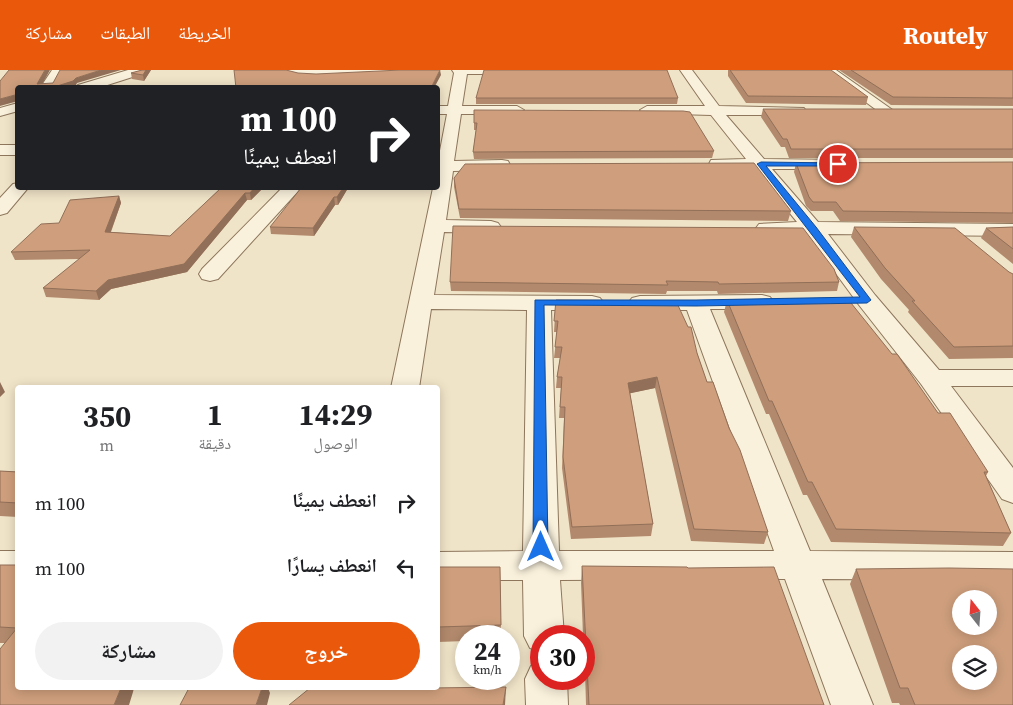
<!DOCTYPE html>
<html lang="ar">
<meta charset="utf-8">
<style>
:root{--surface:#fff;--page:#f2f2f2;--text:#202124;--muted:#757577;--accent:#ea580c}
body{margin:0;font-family:"Source Serif 4","Noto Naskh Arabic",serif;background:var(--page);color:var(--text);direction:rtl;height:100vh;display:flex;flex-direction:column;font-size:19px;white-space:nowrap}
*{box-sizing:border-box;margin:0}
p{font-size:16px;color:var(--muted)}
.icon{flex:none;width:28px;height:28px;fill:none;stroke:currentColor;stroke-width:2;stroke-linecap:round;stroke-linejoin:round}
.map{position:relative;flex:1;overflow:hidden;direction:ltr}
.drawer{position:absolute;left:15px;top:315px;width:425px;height:305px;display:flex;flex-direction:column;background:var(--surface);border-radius:5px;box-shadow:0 2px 12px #0003;direction:rtl}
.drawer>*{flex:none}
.guide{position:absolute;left:15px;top:15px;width:425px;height:105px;border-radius:5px;box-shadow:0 2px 12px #0003;direction:rtl;background:#202124;color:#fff;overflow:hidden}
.needle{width:32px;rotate:343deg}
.buttons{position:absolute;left:952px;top:520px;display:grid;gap:10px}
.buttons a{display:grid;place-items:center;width:45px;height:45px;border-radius:50%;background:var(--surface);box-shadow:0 2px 12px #0003;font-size:25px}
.speed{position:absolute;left:455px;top:555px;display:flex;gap:10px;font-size:25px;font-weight:700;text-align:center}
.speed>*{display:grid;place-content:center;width:65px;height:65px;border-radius:50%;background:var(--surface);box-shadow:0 2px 12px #0003;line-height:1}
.speed small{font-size:12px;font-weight:400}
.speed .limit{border:8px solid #d22;background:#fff;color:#111}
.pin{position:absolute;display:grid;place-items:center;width:42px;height:42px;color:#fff;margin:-21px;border:2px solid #fff;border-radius:50%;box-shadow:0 1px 5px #0007}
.me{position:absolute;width:55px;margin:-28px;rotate:0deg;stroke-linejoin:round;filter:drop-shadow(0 0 4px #0008)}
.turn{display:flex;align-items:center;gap:18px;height:105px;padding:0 20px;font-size:22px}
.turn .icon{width:65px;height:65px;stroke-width:2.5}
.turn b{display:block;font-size:35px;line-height:42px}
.eta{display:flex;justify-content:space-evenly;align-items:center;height:85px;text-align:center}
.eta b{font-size:30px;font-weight:700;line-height:35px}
.cta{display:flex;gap:10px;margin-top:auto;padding:10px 20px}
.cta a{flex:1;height:58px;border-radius:30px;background:var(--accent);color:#fff;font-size:20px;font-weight:700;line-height:58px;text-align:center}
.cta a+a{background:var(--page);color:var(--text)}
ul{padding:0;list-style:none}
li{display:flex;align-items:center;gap:15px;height:65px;padding:0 20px}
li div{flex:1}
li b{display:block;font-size:19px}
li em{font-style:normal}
header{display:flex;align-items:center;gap:30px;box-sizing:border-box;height:70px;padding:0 25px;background:var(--accent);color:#fff}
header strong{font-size:24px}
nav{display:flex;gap:28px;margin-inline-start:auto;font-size:18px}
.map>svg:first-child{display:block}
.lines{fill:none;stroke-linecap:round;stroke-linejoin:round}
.minor-casing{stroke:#8d765c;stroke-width:2}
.minor{fill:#faf1dc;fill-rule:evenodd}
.wall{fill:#b2896c}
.shaded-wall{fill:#916f58}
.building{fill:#cf9f7d;stroke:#916f58;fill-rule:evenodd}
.route{fill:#1a73e8;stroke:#114b97}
</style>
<header>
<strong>Routely</strong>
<nav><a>الخريطة</a><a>الطبقات</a><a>مشاركة</a></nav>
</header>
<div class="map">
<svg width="1013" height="635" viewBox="0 0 1013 635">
<rect width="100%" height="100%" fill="#f0e4c8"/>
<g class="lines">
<g class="minor-casing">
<path id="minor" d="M52,0H64L53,18H40Z
M128,0H147L145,3L98,18H77L78,15Z
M278,0H407L401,4C380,5 290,13 278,0Z
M452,0H560L554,4H467L462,36H517L524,40L517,44H461L454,91L502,90L508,91L510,95L508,99L502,100L453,101L446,150L491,151L498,153L501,157L498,161L491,163L444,162L434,225L592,226L600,228L604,233L600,238L592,240H551L559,481H774L687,240H640L632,238L628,233L632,228L640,226L762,225L770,227L774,232L770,237L762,239H710L810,481L1013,482V510L822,509L873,635H831L785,509L560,510L564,566H541V582L530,578L524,566L523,510H438V482L523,481L527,240L431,239L419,318H391L433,118H438V91L447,44H438V36H448L454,3Z
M680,0H692L719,36L804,38L806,41L804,44L799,45H726L764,89L840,90L842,94L840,98L834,99H772L818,152L1013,154V166L828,164L875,225L939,300H1013V316H951L1013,398V433L1002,429L921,314L859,235L807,164L759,162L756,158L759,154L797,152L754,99L711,98L709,94L711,90L746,89L711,45L642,43L640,40L647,36H705Z
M822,0H836L894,41L892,44H882Z
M18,33V41L0,46V38Z
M0,75H18V85H0Z
M18,113V118H28L7,143L0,145V128L13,114Z
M282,118H301L218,209L210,211L202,209L199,204L202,199Z
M0,481H18V509H0Z
M541,592V609H567L568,635H526L525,609L531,596Z"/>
</g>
<use href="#minor" class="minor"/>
</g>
<path class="wall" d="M142,0H151L144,11L132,9L131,3Z
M728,0H730L868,27L866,35L746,33L728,6Z
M839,0H1013V36L891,35Z
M476,28H678L677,34H476Z
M763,39H1013V88H789L785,77H781L761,47Z
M474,40L714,81L712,88L474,89L473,82L476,60H474Z
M1013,92V153L840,151L833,141H811L806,136L794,102L796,93Z
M454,108L791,141L788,151L460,148L454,117Z
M221,118H263L251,130H247L187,202L111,219L99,230L46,227L43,218L80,189L15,190L11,182L59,153L119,126L121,133L111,162L170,166Z
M348,118L338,135H335L314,166L271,164L270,157Z
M854,157L1013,204V288L949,289L908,242L909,240L881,209L851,167Z
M1013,157V194L981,168L986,158Z
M834,199L839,212L837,221L718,224L717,221H667L666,224L451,221L450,212Z
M556,230L697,283L707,312L729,358L768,462L764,474L691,471L655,318L630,323L653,454L651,466L571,469L562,398L564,348H559L561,318H556L557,307L560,288H554L557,262H554Z
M727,230L938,343L988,402L986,406L1011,463L1003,476L831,472L807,425H803L769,344H766L724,242Z
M0,401L18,402V447L0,446Z
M0,495L133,622L5,573H0Z
M582,496L688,498L824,635H586L584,566H583L581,513Z
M438,497H500L501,566H466V571L438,572Z
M856,499L1013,635H900L899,633H892L850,514Z"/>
<path class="shaded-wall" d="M45,0H50L40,18L37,14Z
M101,0H121L77,13L75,17L74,18H51L76,8Z
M146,0H151L144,11L143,5Z
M440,0L441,5L434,18H431Z
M15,25L18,31L0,36V29Z
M254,118H263L251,130L250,123Z
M343,118H348L338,135L337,127Z
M245,123L247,130L187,202L111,219L99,230L96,221L108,210Z
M119,126L121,133L108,169L105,162Z
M334,127L335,135L314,166L313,158Z
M657,307L655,318L627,324L628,313Z
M0,312L5,322L0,327Z
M506,617L505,635H503Z
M121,618H134L133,622L129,635H114Z
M262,618H268L270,623L267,635H256Z"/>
<path class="building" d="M9,0H45L37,14L53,13L60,0H101L76,8L73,11L51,18H18V27L15,25L0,29V11Z
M142,0H146L143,5L131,3Z
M234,0H286L298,3L316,4L401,0H440L431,18H236Z
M484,0H667L678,28H476Z
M730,0H831L868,27L748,26Z
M851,0H1013V28L893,27Z
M763,39H1013V79H791L787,69H783Z
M474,40L683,41L690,42L714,81L473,82L477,53H474Z
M1013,92V143L843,141L836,132H813L809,127L796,93Z
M754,93L791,141L459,139L454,108L465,94Z
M221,118H254L250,123H245L184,194L108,210L96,221L43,218L90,180L11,182L41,154L59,153L70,130L119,126L105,162L170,166Z
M301,118H343L337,127H334L313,158L270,157Z
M453,156L803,158L834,199L839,212L719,214L718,212L666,211L668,215L450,212Z
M854,157L955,158L1009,202L1013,204V276L954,277L912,231H915L885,198Z
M1013,157V179L986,158Z
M847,228L892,284H897L938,343H950L988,402H984L1011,463L836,459L812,412H808L772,331H769L727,230Z
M556,230L676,231L688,257H691L697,283L707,312H713L729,358L740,380L768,462L694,459L657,307L628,313L653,454L572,457L563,387L565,337H560L562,307H557L562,277H555L558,251H554Z
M0,401L18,402V433L0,432Z
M0,495H18V618H121L114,635H0V579L17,558L0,557Z
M582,496L687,497L688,498L774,497L824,635H589Z
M438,497H500L501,555L438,557Z
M949,498L1013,499V635H915L908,618H900L856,499ZM961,529H989V556H961ZM961,584H989V611H961Z
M506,617L503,635H289L310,618H430Z
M189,618H262L256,635H180Z"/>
<path class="route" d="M761,92L841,93L842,94L838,96H766L816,157L871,230L867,233L696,236L544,235L548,477L546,481L541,483L536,481L533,477L535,230H696L860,227L758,95L757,94Z"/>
</svg>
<div class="buttons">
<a><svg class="needle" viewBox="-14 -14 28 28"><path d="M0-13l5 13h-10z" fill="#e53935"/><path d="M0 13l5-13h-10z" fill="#757577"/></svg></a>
<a><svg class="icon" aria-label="layers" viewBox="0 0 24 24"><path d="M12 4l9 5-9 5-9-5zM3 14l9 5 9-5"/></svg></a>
</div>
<div class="speed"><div>24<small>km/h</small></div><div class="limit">30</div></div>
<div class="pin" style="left:838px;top:94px;background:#d93025"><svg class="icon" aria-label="arrive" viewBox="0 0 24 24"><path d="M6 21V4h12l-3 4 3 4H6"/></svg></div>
<svg class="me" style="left:541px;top:477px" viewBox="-20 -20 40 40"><path d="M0-17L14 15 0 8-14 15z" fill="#1a73e8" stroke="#fff" stroke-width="4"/></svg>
<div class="guide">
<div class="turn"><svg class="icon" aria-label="right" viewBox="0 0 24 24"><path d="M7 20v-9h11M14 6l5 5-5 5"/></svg><div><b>100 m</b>انعطف يمينًا</div></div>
</div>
<section class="drawer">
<div class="eta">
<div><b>14:29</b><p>الوصول</p></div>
<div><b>1</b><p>دقيقة</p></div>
<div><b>350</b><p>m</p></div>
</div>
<ul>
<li><svg class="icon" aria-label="right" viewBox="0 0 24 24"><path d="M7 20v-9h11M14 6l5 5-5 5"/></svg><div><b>انعطف يمينًا</b></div><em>100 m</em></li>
<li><svg class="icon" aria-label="left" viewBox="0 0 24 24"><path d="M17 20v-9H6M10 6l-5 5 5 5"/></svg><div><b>انعطف يسارًا</b></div><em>100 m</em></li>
</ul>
<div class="cta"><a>خروج</a><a>مشاركة</a></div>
</section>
</div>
